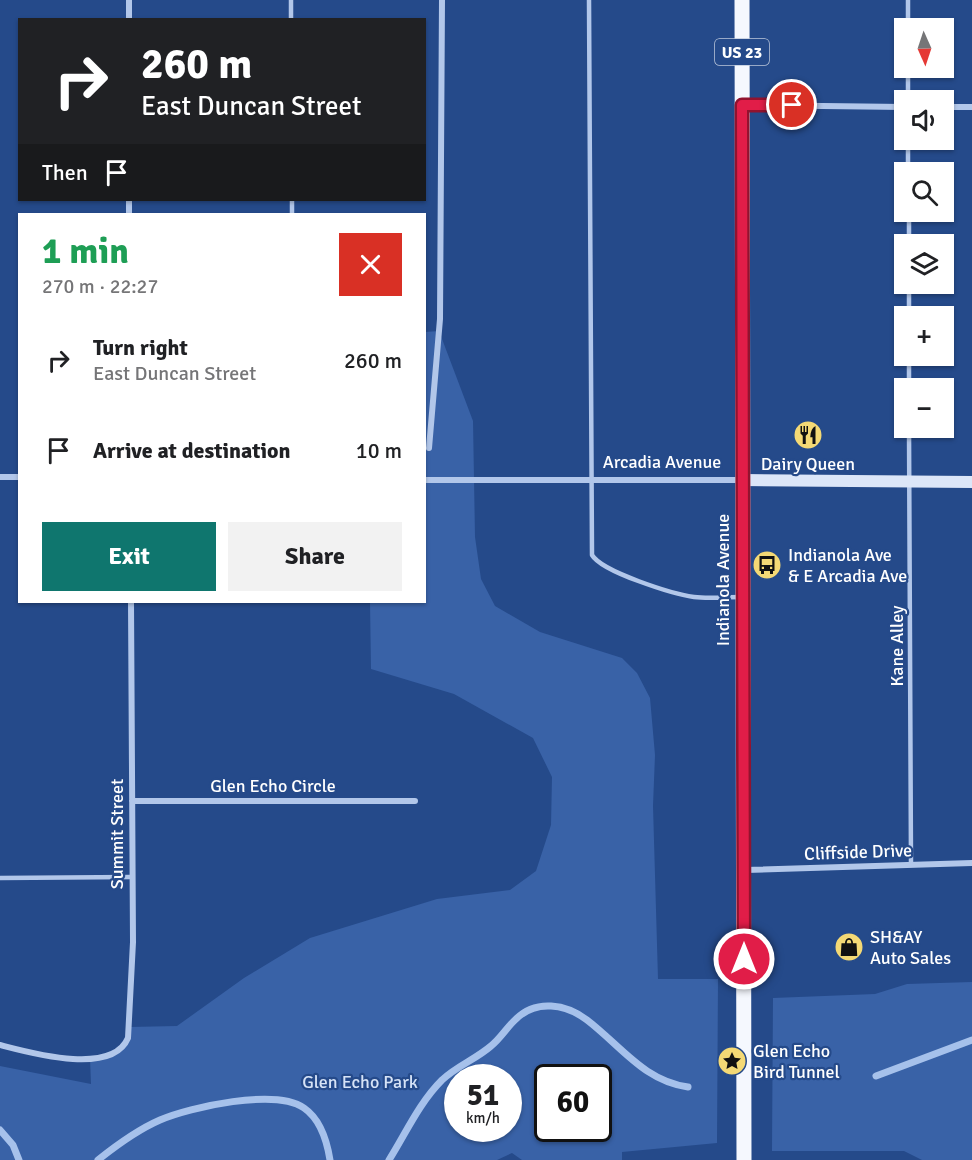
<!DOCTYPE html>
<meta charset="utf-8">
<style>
:root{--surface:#fff;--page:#f2f2f2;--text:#202124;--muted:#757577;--accent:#0f766e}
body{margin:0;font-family:Signika,sans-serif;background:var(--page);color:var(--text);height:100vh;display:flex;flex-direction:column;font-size:22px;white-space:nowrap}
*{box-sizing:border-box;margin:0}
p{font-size:20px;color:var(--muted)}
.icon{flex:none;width:33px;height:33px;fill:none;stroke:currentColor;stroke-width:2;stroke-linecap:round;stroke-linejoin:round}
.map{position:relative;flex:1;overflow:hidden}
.drawer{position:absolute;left:18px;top:213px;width:408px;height:390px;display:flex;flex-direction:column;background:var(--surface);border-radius:0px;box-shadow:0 2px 4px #0004}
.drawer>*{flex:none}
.hud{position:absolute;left:18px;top:18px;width:408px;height:183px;border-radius:0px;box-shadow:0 2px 4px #0004;background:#202124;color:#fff;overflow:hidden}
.needle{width:39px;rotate:177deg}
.buttons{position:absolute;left:894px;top:18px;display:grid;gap:12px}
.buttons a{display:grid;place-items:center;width:60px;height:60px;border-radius:0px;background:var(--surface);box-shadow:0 2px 4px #0004;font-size:30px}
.speed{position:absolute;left:444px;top:1064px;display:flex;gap:12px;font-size:30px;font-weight:700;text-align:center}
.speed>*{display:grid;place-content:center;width:78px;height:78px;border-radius:50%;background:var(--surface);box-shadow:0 2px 4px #0004;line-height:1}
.speed small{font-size:15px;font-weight:400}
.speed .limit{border:3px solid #111;border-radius:9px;background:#fff;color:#111}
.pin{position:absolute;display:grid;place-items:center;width:51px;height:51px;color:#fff;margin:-26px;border:3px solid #fff;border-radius:50%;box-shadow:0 2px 6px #0007}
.me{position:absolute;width:66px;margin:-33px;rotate:0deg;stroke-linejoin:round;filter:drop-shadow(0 0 4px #0008)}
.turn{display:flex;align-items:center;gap:21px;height:126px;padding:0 24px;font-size:27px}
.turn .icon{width:78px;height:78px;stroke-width:2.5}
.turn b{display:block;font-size:42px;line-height:51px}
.then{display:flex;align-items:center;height:57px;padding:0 24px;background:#0003;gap:12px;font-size:22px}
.round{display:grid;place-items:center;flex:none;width:63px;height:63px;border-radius:0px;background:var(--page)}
.overview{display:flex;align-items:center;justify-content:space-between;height:102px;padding:0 24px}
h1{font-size:36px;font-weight:700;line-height:45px;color:#1e9e55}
.primary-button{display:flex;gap:12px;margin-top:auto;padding:12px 24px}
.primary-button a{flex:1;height:69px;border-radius:0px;background:var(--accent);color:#fff;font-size:24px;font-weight:700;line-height:69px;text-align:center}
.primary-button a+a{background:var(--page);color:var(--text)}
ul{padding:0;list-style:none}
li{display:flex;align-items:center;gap:18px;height:90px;padding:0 24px}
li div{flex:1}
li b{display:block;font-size:22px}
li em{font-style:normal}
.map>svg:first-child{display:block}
.green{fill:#3962a7;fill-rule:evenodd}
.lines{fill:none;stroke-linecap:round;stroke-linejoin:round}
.stream{stroke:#a6c1eb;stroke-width:7}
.lane{stroke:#b2c7ea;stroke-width:4.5}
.street{stroke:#b2c7ea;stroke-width:6}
.secondary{stroke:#dce6f8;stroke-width:12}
.primary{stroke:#f5f8fe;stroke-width:15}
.route-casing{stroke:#92132f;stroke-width:15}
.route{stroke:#e11d48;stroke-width:10}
.labels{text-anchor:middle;stroke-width:4.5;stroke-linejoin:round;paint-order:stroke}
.shield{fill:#254a8a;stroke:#bec9dc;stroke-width:1.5}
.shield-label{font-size:16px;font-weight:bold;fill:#fff}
.street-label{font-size:18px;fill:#fff;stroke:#254a8a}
.poi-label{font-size:18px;fill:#fff;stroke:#254a8a;text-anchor:start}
.park-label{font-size:18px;fill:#d6e3f7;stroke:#254a8a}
</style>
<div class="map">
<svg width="972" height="1160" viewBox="0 0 972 1160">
<rect width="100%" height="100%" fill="#254a8a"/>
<path class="green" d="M439,331L473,421L475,537L481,579L495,606L540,632L622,658L637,673L650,698L655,755L653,806L658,979H718L717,1143L622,1152V1160H522L512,1153L497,1160H0V1066L91,1084L90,1058L117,1053L130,1027L177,1026L244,978L310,938L437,899L510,890L536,871L551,825L552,777L533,738L454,694L371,669L370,602H424L425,332ZM458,1077H508V1128H458ZM548,1077H598V1128H548Z
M972,982V1160H922L904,1151H772L773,998L875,994L907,984Z"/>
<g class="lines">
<path class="stream" d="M876,1076L972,1040
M0,1130L13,1145L19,1160
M98,1160C118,1144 137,1130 160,1120C190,1107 276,1088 304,1108C320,1119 327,1141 330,1160
M389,1160C406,1133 419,1103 442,1080C457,1066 476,1059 491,1046C501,1038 507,1027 516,1019C536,999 566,1004 587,1020C621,1046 644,1081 688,1087"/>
<path class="lane" d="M291,0V20
M589,0L592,555C602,572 673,594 694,597C709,599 725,597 741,597
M908,0V28
M908,68V100
M908,140V172
M292,200V214
M909,212V244
M909,284V316
M909,356V388
M909,428L911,865
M0,878L132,877"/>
<path class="street" d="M129,0V20
M743,105L904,107
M944,107H972
M129,200V214
M429,448L440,319L442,0
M0,477H20
M424,480H743
M132,801H415
M745,870L972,863
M0,1045C31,1053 112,1076 128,1038L133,942L131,602"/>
<path class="secondary" d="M743,480L972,482"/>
<path class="primary" d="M742,0L744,1160"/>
</g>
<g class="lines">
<g class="route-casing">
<path id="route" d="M744,959L742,105H792"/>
</g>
<use href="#route" class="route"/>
</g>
<defs>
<g id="restaurant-disc" transform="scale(1.5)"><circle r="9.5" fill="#f4d975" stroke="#254a8a"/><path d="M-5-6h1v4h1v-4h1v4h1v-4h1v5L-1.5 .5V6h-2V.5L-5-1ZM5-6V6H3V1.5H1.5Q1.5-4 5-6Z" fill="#111"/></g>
<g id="bus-disc" transform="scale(1.5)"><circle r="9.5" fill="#f4d975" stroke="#254a8a"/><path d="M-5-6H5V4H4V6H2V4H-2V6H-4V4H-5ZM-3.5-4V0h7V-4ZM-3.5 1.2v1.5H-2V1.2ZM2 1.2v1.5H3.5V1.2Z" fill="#111"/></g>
<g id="shop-disc" transform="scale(1.5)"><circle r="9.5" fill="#f4d975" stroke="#254a8a"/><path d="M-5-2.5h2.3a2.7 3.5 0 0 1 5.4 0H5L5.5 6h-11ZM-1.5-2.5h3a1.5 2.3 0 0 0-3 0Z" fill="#111"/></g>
<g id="sight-disc" transform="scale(1.5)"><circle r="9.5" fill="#f4d975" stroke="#254a8a"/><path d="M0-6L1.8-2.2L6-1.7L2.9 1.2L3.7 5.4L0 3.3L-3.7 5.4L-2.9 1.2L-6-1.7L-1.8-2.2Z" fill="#111"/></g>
</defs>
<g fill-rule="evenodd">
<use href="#restaurant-disc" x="808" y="435"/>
<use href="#bus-disc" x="767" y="565"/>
<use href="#shop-disc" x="849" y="947"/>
<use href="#sight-disc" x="732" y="1061"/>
</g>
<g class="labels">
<rect class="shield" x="715" y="39" width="54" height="26" rx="4.5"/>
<g class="shield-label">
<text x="742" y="58">US 23</text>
</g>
<g class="street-label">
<text x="662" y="468">Arcadia Avenue</text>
<text transform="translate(723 580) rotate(-90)" y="6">Indianola Avenue</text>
<text transform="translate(897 646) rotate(-90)" y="6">Kane Alley</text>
<text x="273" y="792">Glen Echo Circle</text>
<text transform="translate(117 834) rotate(-90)" y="6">Summit Street</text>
<text transform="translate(858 852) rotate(-2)" y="6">Cliffside Drive</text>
</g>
<g class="poi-label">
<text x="808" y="470" text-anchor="middle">Dairy Queen</text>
<text x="788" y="561">Indianola Ave<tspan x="788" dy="21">&amp; E Arcadia Ave</tspan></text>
<text x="870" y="943">SH&amp;AY<tspan x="870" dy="21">Auto Sales</tspan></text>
<text x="753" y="1057">Glen Echo<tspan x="753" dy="21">Bird Tunnel</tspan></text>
</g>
<g class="park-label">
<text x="360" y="1088">Glen Echo Park</text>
</g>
</g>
</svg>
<div class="buttons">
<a><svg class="needle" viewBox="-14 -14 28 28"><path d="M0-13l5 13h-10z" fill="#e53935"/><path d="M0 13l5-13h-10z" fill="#757577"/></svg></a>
<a><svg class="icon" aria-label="sound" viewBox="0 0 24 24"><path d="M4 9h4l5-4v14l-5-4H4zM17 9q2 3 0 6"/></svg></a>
<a><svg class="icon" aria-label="search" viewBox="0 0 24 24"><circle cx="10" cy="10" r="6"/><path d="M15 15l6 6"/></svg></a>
<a><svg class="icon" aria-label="layers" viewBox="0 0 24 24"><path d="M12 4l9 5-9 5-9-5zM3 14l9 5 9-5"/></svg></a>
<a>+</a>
<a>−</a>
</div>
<div class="speed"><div>51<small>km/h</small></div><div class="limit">60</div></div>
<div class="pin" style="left:792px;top:105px;background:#d93025"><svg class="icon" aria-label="arrive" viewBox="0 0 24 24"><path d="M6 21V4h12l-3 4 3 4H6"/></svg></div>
<svg class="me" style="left:744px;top:959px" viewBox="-20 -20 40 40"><circle r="17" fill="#e11d48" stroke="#fff" stroke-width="3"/><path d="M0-11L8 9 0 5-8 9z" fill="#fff"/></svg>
<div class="hud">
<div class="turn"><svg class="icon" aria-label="right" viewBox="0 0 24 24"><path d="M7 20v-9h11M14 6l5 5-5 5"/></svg><div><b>260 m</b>East Duncan Street</div></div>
<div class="then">Then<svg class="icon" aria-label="arrive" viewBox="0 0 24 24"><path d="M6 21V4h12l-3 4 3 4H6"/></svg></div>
</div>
<section class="drawer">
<div class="overview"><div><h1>1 min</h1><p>270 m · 22:27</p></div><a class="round" style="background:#d93025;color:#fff"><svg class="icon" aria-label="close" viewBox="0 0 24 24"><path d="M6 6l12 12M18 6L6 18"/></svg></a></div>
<ul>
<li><svg class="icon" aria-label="right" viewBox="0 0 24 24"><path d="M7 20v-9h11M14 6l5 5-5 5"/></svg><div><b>Turn right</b><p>East Duncan Street</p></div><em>260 m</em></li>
<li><svg class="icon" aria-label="arrive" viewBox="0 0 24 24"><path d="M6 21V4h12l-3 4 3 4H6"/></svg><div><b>Arrive at destination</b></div><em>10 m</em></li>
</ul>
<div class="primary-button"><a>Exit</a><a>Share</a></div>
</section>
</div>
